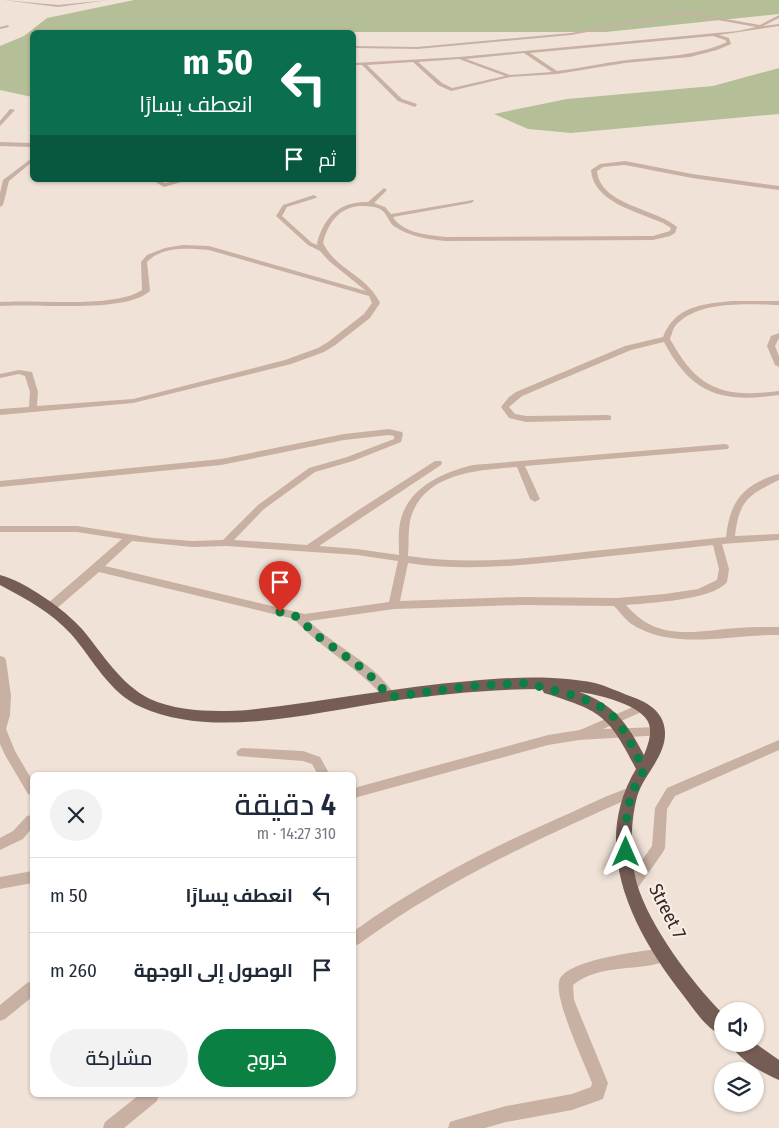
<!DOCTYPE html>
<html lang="ar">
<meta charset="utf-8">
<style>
:root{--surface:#fff;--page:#f2f2f3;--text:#1f2937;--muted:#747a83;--line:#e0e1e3;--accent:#0b8043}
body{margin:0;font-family:"Fira Sans Condensed",Cairo,sans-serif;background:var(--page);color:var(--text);direction:rtl;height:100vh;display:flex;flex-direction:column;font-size:19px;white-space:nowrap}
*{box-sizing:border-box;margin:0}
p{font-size:16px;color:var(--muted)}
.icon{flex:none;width:28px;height:28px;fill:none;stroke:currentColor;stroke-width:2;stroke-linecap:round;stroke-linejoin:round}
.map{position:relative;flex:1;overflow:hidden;direction:ltr}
.drawer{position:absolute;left:30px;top:772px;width:326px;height:325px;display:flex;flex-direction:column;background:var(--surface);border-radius:8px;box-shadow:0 1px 4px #0004;direction:rtl}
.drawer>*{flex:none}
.banner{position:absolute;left:30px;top:30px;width:326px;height:152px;border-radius:8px;box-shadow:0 1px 4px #0004;direction:rtl;background:#0b6e4f;color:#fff;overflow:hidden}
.controls{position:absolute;left:714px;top:1002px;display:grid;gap:10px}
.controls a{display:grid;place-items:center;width:50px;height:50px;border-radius:50%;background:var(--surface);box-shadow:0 1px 4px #0004;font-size:25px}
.pin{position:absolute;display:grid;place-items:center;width:42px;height:42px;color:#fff;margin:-51px -21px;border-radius:50% 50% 50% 0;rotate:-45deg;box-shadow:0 0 5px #0007}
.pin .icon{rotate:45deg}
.me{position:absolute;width:55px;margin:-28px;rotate:0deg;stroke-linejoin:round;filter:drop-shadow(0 0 4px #0008)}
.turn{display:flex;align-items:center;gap:18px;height:105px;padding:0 20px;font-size:22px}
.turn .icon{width:65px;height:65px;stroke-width:2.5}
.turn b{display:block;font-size:35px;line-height:42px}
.then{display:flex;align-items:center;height:48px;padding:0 20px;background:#0003;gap:10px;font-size:19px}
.round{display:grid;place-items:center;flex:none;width:52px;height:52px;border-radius:26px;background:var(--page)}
.overview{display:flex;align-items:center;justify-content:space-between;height:85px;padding:0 20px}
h1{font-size:30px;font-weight:600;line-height:38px}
.cta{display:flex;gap:10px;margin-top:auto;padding:10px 20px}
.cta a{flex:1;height:58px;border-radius:30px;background:var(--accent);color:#fff;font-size:20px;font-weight:600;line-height:58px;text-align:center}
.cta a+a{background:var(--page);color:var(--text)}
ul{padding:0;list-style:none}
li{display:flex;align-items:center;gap:15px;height:75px;padding:0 20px;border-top:1px solid var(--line)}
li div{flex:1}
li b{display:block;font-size:19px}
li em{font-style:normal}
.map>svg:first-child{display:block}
.green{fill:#b5bf97}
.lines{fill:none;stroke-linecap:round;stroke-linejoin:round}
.street{fill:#c8b0a3;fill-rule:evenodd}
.primary{fill:#755d56;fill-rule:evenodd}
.route{stroke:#0b8043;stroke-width:9;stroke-dasharray:0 16.2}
.labels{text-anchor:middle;stroke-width:4.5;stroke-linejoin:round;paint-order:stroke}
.near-street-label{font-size:19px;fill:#332825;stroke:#f8ece3}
</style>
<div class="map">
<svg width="779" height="1128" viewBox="0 0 779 1128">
<rect width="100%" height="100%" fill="#f0e2d7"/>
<path class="green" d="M134,0H779V14L606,32H32V97L0,90V46L24,36L47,18Z
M779,68V114L571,133L528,129L494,114L567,99L713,86Z"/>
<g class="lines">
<path class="street" d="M3,0L58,5L109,0L58,7Z
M685,12L760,25L779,15V18L763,26L779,24V26L719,35L729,38L731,44L717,50L690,57L625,63L557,74L510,77L451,91L438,85L413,62L367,65L402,99L417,104L415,107L398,101L362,65H354V63L459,57L738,31L756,27L685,14L571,35L417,49L354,48V46L417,47L571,33ZM713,36L725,40L727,42C693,57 663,56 627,60C604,63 581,68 557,71L530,53ZM524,53L552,72L510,75L466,59ZM459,59L505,76L452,88L442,83L418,62Z
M8,25L9,27L0,29V27Z
M10,109L15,110L0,126V121Z
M0,142L32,143V147L0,146Z
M32,158V162L9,181L3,205L0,207V193L3,180Z
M625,161L692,174L779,186V190L692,178L625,165L603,167L597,171C600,205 655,208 677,227L675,233L670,236L653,240L445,241C429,239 411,237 397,228C388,224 388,213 380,209C374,206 367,206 361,206C339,207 328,223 323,243C336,270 367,275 380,303L370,318L334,346L324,352L291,364L133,403L0,415V409L29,407L30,392L25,376L19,374L0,378V374L19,370L32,372L38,392L37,406L133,399L285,360L318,348L328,342L364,314L372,303L369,296L209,250C188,248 162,246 147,262L150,291C125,314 35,303 0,306V302C37,299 113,309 142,290L141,262L147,255L165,248L183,245L209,246L366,291L329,261L320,251L308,245L276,216L283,205L314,195L317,197L316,198L287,207L282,216L312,243L318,245L317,243C324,217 340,201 368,202L384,188L387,190L374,203L385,207L391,214L473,200L474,201L471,203L393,217C402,233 428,235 445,237L653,236L670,231L671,228L663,223C638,212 593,202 591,170L600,164Z
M152,180H159L165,183L178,180H188L164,187Z
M732,301H779V305C749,304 698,300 676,325C673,328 672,334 670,339C698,390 723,398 779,391V395C722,403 692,395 664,342L631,350L522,396L509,407L515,414L526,416L608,415L611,416V420L526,422L509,418L501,407L509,397L516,392L625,346L663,337C675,306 702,304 732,301Z
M779,333V338L775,346L779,356V367L775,365L767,346L771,336Z
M389,429L402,432L403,434L401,442L353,461L315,472L264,509L234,540L307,545L357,511L435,461H441L442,463L441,465L319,546L357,549L399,555C399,544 398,534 400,523C407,488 441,473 473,465L725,444L728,445L729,447L728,449L525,466L540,499L535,502L530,499L517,467C478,470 421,473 410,521C408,532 409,545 408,556C467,565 526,559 584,552C631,547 679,542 726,537C730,501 743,484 779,474V480C748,495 739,501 735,536L779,534V540L722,544L729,569L727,582C713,600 649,603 626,605C634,614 642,621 653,626C678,637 710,630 737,628C751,627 765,627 779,627V635C732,634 672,652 630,623C624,618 619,611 614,606L521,605L394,609L309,621C336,648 376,663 396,697L394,700L390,701L386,700C360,668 322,650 294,619L99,572L55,610H47L46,607L47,604L122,539L77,532H0V526H77L153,538L192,541L223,540L258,505L309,468L347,457L394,439V436L389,435L344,440L221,465L0,487V481L221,459L344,434ZM132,541L192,547L226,546L357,555L398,561L389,602L305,614L105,566ZM713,545L719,569L717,580L698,589L665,594L617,598L521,597L400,601L408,563C466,572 525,565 583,559C626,554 670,550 713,545Z
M0,656L4,657L6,660L11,696L10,715L6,729L15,751L32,780V795L28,794L5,755L0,744Z
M642,703L646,704L648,707L646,710L603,729L658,727L662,729L664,732L662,735L579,740L548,745L354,798V788L548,735L580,730Z
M779,740V750L675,796L667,809L665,848L663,852L635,892L630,894L625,892L623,888L625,884L652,846L655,808L667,788Z
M242,748L303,751L320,757L330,775H318L312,764L303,761L238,756L236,753L238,750Z
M631,787L635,788L637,792L635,796C538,839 446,880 359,944L354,946V931C418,885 488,849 561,817C584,807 607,795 631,787Z
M32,815V828L23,839L0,850V838L13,831L27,816Z
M32,871V883L0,889V877Z
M665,948L670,950L672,955L670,960C640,972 600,963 573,985L574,1000L608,1083L603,1099L572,1110L506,1122L485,1128H448L450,1122L456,1120L506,1106L572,1094L591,1087L592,1083C584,1062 555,1001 559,982C563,959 645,951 665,948Z
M32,981V997L5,1019L0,1021V1005L27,983Z
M139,1095H159L157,1101L124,1128H103L105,1122Z"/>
<path class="primary" d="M0,575C26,582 64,609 82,629C103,654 120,684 150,699C179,712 217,712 248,710C322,702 396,687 470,681C511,677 555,675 595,683C606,686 617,691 627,695C645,701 664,710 665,732C666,757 643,775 637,797C630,823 630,858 637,884C650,927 691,981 722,1013V1035C707,1030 693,1008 683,995C633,931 589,847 636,769C608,714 601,711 544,693L542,689C491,689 442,694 391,701C316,712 213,740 141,707C109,693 93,659 71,634C51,612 26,599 0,585ZM579,692C597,694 643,705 649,724C652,734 648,745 644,755C627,723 614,704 579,692Z
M755,1043L779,1060V1080C763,1073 739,1061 731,1044Z"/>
</g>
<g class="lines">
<path class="route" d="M280,612L298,617L315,634L366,671L390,697L471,686L526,683L576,696L598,705L612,715L626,734L644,770C625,801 626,816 626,852"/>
</g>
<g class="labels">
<g class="near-street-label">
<text transform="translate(668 911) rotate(63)" y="7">Street 7</text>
</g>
</g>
</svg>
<div class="controls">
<a><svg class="icon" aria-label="sound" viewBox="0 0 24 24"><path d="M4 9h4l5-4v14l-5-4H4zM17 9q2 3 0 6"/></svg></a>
<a><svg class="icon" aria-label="layers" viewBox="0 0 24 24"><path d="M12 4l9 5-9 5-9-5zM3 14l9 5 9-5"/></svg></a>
</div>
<div class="pin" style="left:280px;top:612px;background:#d93025"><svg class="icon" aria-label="arrive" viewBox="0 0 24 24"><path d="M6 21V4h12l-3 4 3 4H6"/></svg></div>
<svg class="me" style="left:626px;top:852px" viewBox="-20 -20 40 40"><path d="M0-17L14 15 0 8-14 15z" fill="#0b8043" stroke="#fff" stroke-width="4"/></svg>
<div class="banner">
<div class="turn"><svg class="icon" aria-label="left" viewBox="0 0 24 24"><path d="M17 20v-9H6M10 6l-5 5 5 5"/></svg><div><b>50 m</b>انعطف يسارًا</div></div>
<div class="then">ثم<svg class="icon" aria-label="arrive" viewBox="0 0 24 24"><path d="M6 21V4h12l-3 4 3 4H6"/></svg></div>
</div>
<section class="drawer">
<div class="overview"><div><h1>4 دقيقة</h1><p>310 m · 14:27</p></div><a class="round"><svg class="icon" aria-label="close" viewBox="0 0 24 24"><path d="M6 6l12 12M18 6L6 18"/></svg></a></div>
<ul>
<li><svg class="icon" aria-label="left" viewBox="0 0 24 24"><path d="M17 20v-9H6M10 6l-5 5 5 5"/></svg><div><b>انعطف يسارًا</b></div><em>50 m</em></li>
<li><svg class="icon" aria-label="arrive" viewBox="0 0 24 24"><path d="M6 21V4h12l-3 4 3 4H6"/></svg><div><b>الوصول إلى الوجهة</b></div><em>260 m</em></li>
</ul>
<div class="cta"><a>خروج</a><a>مشاركة</a></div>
</section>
</div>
